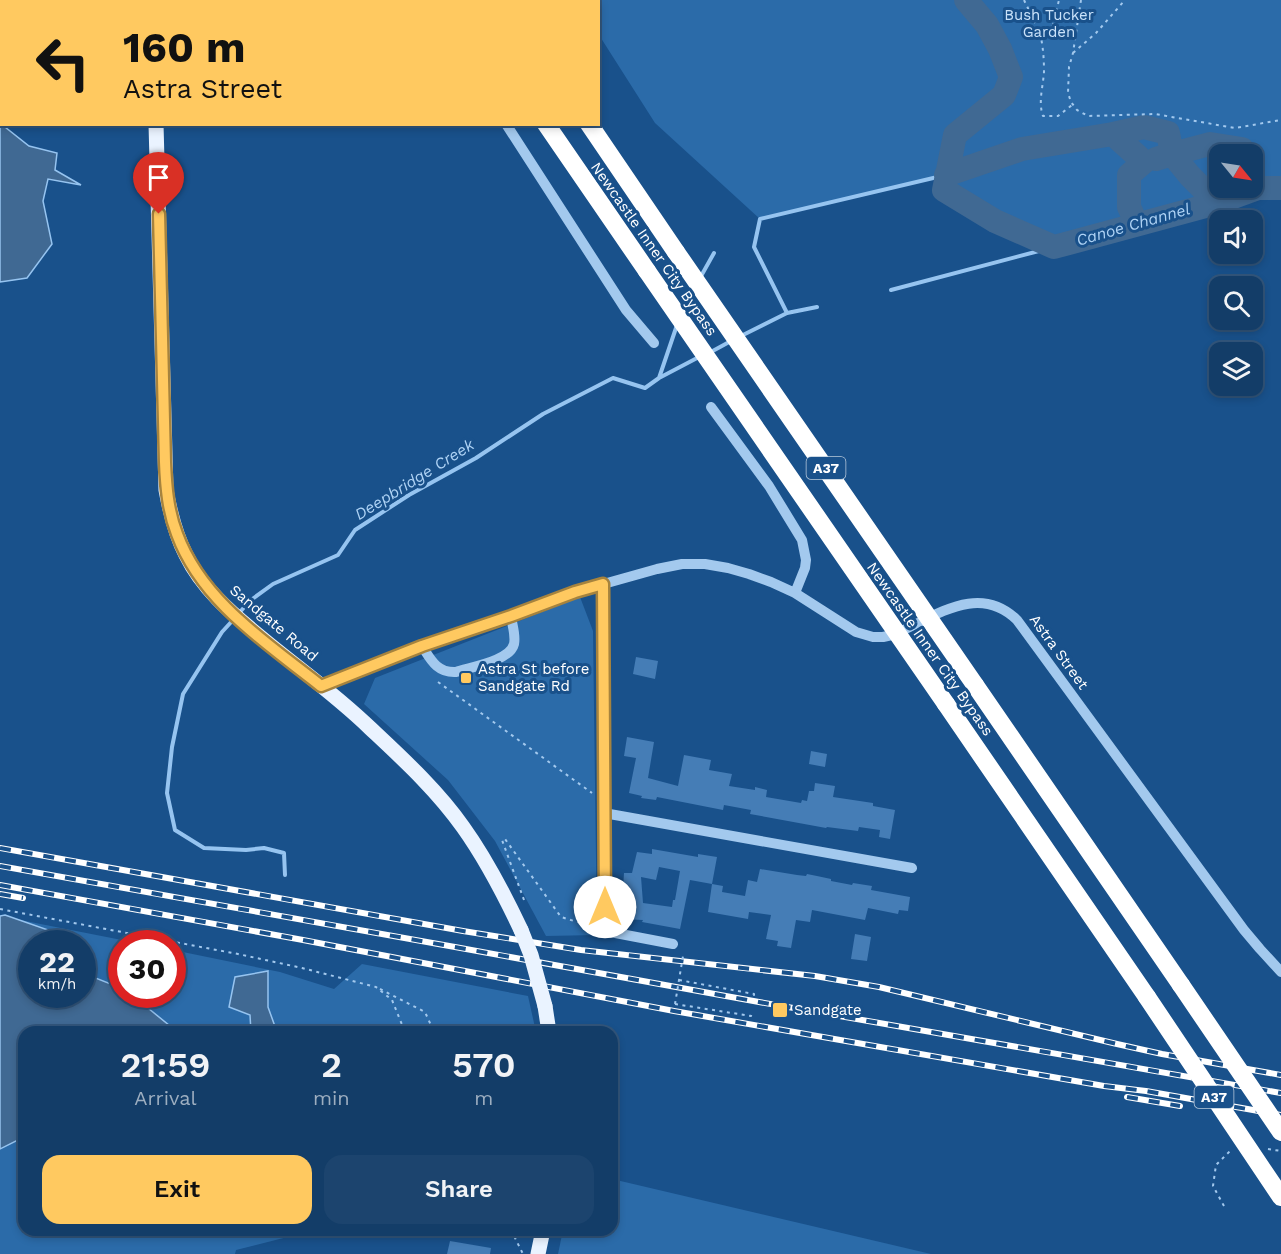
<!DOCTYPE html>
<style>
:root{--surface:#133d68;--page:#1c446e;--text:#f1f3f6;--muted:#9daec0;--line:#32567c;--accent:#ffc960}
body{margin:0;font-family:"Work Sans",sans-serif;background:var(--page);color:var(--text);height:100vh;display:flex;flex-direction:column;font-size:22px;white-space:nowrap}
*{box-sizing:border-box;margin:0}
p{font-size:20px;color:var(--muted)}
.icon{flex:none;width:33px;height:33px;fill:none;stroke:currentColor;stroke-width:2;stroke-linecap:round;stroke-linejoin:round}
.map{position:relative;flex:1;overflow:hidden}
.panel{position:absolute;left:18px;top:1026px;width:600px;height:210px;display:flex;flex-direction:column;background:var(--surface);border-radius:18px;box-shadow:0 3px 9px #0003,0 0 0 2px var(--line)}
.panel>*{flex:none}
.guide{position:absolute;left:0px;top:0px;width:600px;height:126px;box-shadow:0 3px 9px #0003,0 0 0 2px var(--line);background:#ffc960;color:#111;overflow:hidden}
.needle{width:39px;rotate:120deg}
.buttons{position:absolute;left:1209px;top:144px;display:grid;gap:12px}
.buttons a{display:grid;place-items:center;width:54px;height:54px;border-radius:12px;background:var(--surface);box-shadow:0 3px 9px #0003,0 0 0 2px var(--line);font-size:30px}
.speed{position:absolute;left:18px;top:930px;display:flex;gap:12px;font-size:30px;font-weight:700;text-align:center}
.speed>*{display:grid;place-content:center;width:78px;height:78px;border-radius:50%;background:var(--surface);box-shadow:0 3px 9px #0003,0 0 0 2px var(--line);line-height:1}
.speed small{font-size:15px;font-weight:400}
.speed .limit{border:9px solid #d22;background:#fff;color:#111}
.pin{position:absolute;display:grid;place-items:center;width:51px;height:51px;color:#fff;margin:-62px -26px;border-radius:50% 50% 50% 0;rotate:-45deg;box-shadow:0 0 6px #0007}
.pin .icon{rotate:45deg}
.me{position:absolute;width:66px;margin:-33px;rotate:0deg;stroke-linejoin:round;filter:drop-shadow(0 0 4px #0008)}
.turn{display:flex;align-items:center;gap:21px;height:126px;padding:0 24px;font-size:27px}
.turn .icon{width:78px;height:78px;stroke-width:2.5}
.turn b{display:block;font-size:42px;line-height:51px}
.eta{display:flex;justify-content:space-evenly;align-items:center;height:102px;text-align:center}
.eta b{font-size:36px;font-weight:600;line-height:42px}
.action{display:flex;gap:12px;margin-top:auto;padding:12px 24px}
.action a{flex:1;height:69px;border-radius:18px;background:var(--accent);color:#111;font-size:24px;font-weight:600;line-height:69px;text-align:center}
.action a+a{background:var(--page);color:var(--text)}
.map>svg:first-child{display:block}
.green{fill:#2b6ba9;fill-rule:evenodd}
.water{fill:#406993;stroke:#96c4f0;stroke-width:1.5}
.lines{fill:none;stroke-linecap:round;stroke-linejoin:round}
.stream{stroke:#96c4f0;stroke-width:4}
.river{stroke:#406993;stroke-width:24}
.building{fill:#457db6;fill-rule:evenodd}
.path{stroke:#a3c9ee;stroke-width:2;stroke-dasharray:3 4.5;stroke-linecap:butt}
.minor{stroke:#a3c9ee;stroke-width:10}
.major{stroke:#eaf3ff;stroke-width:15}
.highway{stroke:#fff;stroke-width:18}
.rail-casing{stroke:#fff;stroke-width:6}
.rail{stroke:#19518b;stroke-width:4;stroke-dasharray:11;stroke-linecap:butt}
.path-bridge{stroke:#a3c9ee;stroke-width:2;stroke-dasharray:3 4.5;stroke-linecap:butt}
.major-bridge{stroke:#eaf3ff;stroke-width:15}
.highway-bridge{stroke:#fff;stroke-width:18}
.route-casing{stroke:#a6833e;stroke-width:15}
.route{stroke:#ffc960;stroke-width:10}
.poi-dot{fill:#ffc960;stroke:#19518b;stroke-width:2}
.labels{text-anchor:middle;stroke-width:6;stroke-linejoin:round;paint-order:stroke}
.shield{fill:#19518b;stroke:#bacbdc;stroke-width:1.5}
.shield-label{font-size:14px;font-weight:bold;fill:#fff}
.park-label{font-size:15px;fill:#c9e2fa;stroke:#19518b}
.street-label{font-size:15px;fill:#fff;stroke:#19518b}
.poi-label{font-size:15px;fill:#fff;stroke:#19518b;text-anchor:start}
.water-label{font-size:16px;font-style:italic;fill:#afd3f5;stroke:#19518b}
</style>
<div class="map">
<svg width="1281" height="1254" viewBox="0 0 1281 1254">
<rect width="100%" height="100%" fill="#19518b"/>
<path class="green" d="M576,0H1281V188H1258L1217,203L1054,247L995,221L944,190L946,176L760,219L655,123L599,35L598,2L577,1ZM1252,154V188H1220V154Z
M580,597L593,631L597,935L546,936L495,841L448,780L364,704L375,678Z
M0,916L137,943L122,944V994H172L173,950L280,972L334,989L362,964L528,996L536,1032H24V1230H315L236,1250L235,1254H0ZM32,944H82V994H32Z
M612,1179L931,1254H558L563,1230H612Z"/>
<path class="water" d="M0,123L29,146L57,153L55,170L81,185L48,179L43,201L52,244L27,278L0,282Z
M5,915L71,938L72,943L32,944V994H82L83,973L121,988L122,994L132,995L170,1026L172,1032H24V1137L0,1149V916Z
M268,971V1007L277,1032H251L250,1015L229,1007L235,977Z"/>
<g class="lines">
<path class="stream" d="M700,278L714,253
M891,290L1054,247
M682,310L694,287
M787,313L817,307
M677,325L659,378L699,357
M741,336L787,313L754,247L760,219L946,175
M709,353L731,341
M238,614L251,600L273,584L338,555L355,530L409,495L476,458L543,414L613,378L645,388L659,378
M233,620L222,632L183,694L172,747L167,793L175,830L204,848L246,850L264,848L284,853L285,875"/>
<path class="river" d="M966,0L987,25L1000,49L1011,77L1004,95L955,135L944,190L995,221L1054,247L1217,203L1258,188H1281
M1113,134L1144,127L1168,133L1172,154L1156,159
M946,175L1022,149L1113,134L1144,162L1129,175V207L1137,224
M1217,203L1190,176L1172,154L1210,144L1242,149L1245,154"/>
</g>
<path class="building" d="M636,657L658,661L655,679L633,674Z
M627,737L654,742L648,778L678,786L684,755L711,760L709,770L732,774L729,786L755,790V787L767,790L766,797L801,803L802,800L807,801L809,791H814L815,783L835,786L833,797L873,803V806L895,810L890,839L879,837L880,830L859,827L858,831L827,827L826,828L750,814L751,810L724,805L723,810L657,797L656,800L641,798L642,796L629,793L636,758L624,756Z
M811,751L827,754L825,767L809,764Z
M652,849L698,857V854L717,857L712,884L723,886L722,892L745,896L748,880L757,882L760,869L797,875L806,876L807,874L817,876L831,879V881L852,885L853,883L872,886L871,890L910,897L908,911L899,910L898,914L868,908L865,920L812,910L810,922L796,920L791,948L777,946L778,941L766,939L771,915L749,912L748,919L708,912L712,884L690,880L680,929L642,922L643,920L621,919L624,873H632L637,852L652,854ZM659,867L680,871L675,900H673L672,907L643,903L641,877L656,880Z
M855,934L871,937L867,961L851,959Z
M450,1241L491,1248L490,1254H447Z"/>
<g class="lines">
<path class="path" d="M1024,0L1040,33L1052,29L1059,0
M1081,0L1073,53L1069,67L1068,93L1071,102L1077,110L1088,116L1155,114L1235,128L1281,120
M1040,33C1043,46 1044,58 1044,72C1043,87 1038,102 1043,116H1058L1072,105
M1073,53L1096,33L1125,0
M438,682L592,793
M524,900L502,840L505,839L561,917L594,927
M0,909L238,954L302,968L376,987L392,1000L405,1032
M679,980L754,994V998
M380,989L425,1012L434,1032
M675,1004L751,1016L752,1012
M1268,1149L1281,1151
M1224,1206L1213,1186L1216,1165L1230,1151H1232
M511,1230L523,1254"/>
<path class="minor" d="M425,0L426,2
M506,124L626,310L654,343
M711,407L769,486L802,540L806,560L805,568L795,593
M603,584L605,931L673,944
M422,646C431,660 437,673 456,672C471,667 510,661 514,644C516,635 512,625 511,616
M321,686L422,646L511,616L575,592L657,569L682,564H705L728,568L749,574L771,582L795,593L856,632L873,637H883L892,635C933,619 977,581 1017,620L1244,930L1260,949L1281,972
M604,813L912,868"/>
<path class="major" d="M152,0V2
M156,124L166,490C170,512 175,534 186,555C202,588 230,612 258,635C295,666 335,694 370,728C403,759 437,790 463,827C486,859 504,894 521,930
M545,1006L549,1032
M538,1254L543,1230"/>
<path class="highway" d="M459,0L460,2
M504,0L505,2
M546,124L647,271
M589,124L676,252
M975,685L1181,985
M946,704L1147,997"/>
<g class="rail-casing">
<path id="rail" d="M0,848L463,931L581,950L815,976L879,987L1117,1044L1162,1054L1281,1075
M0,866L455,947L759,1002L1281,1093
M0,885L303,940L674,1011L1104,1086L1146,1091L1281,1115
M0,894L23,898
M1127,1097L1180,1106"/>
</g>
<use href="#rail" class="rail"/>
<path class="path-bridge" d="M675,1004L683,956"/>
<path class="major-bridge" d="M521,930L531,955L545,1006"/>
<path class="highway-bridge" d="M676,252L975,685
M647,271L946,704
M1181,985L1281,1132
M1147,997L1281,1197"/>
</g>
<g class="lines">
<g class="route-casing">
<path id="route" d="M159,214L165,462C166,487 168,511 177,534C202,602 267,643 321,686L422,646L511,616L575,592L603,584L605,907"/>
</g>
<use href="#route" class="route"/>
</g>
<g class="poi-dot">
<rect x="460" y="672" width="12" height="12" rx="3"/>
<rect x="772" y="1002" width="16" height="16" rx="3"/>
</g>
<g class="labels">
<g class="shield">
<rect x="806.5" y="457" width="39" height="22" rx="4.5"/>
<rect x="1194.5" y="1086" width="39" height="22" rx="4.5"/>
</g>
<g class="shield-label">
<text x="826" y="473">A37</text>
<text x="1214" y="1102">A37</text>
</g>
<g class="park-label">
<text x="1049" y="20">Bush Tucker<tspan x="1049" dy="17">Garden</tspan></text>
</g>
<g class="street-label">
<text transform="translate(654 249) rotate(55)" y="5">Newcastle Inner City Bypass</text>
<text transform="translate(274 623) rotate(40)" y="5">Sandgate Road</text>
<text transform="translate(930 649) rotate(55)" y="5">Newcastle Inner City Bypass</text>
<text transform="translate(1059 652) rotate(54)" y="5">Astra Street</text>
</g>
<g class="poi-label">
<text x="478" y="674">Astra St before<tspan x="478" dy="17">Sandgate Rd</tspan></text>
<text x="794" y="1015">Sandgate</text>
</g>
<g class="water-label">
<text transform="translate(1133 224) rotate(-16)" y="6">Canoe Channel</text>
<text transform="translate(414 479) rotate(-32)" y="6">Deepbridge Creek</text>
</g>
</g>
</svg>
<div class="buttons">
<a><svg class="needle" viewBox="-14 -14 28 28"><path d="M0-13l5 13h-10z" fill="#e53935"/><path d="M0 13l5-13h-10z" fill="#9daec0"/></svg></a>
<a><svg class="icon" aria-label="sound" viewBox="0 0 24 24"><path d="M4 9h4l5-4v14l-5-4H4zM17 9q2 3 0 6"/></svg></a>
<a><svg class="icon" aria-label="search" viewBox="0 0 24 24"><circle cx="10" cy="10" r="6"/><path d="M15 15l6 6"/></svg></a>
<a><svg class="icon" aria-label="layers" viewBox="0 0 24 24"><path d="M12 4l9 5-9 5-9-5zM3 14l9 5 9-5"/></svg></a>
</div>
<div class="speed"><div>22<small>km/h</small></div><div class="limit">30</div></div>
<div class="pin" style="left:159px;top:214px;background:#d93025"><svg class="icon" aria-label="arrive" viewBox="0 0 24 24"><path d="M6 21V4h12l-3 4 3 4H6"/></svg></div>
<svg class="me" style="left:605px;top:907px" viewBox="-20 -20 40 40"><circle r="19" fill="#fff"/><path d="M0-13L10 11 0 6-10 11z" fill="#ffc960"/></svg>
<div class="guide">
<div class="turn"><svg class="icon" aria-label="left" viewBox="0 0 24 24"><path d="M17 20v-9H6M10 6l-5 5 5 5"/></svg><div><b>160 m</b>Astra Street</div></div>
</div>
<section class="panel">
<div class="eta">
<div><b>21:59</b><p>Arrival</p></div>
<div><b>2</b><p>min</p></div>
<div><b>570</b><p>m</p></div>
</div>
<div class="action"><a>Exit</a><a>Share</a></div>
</section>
</div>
